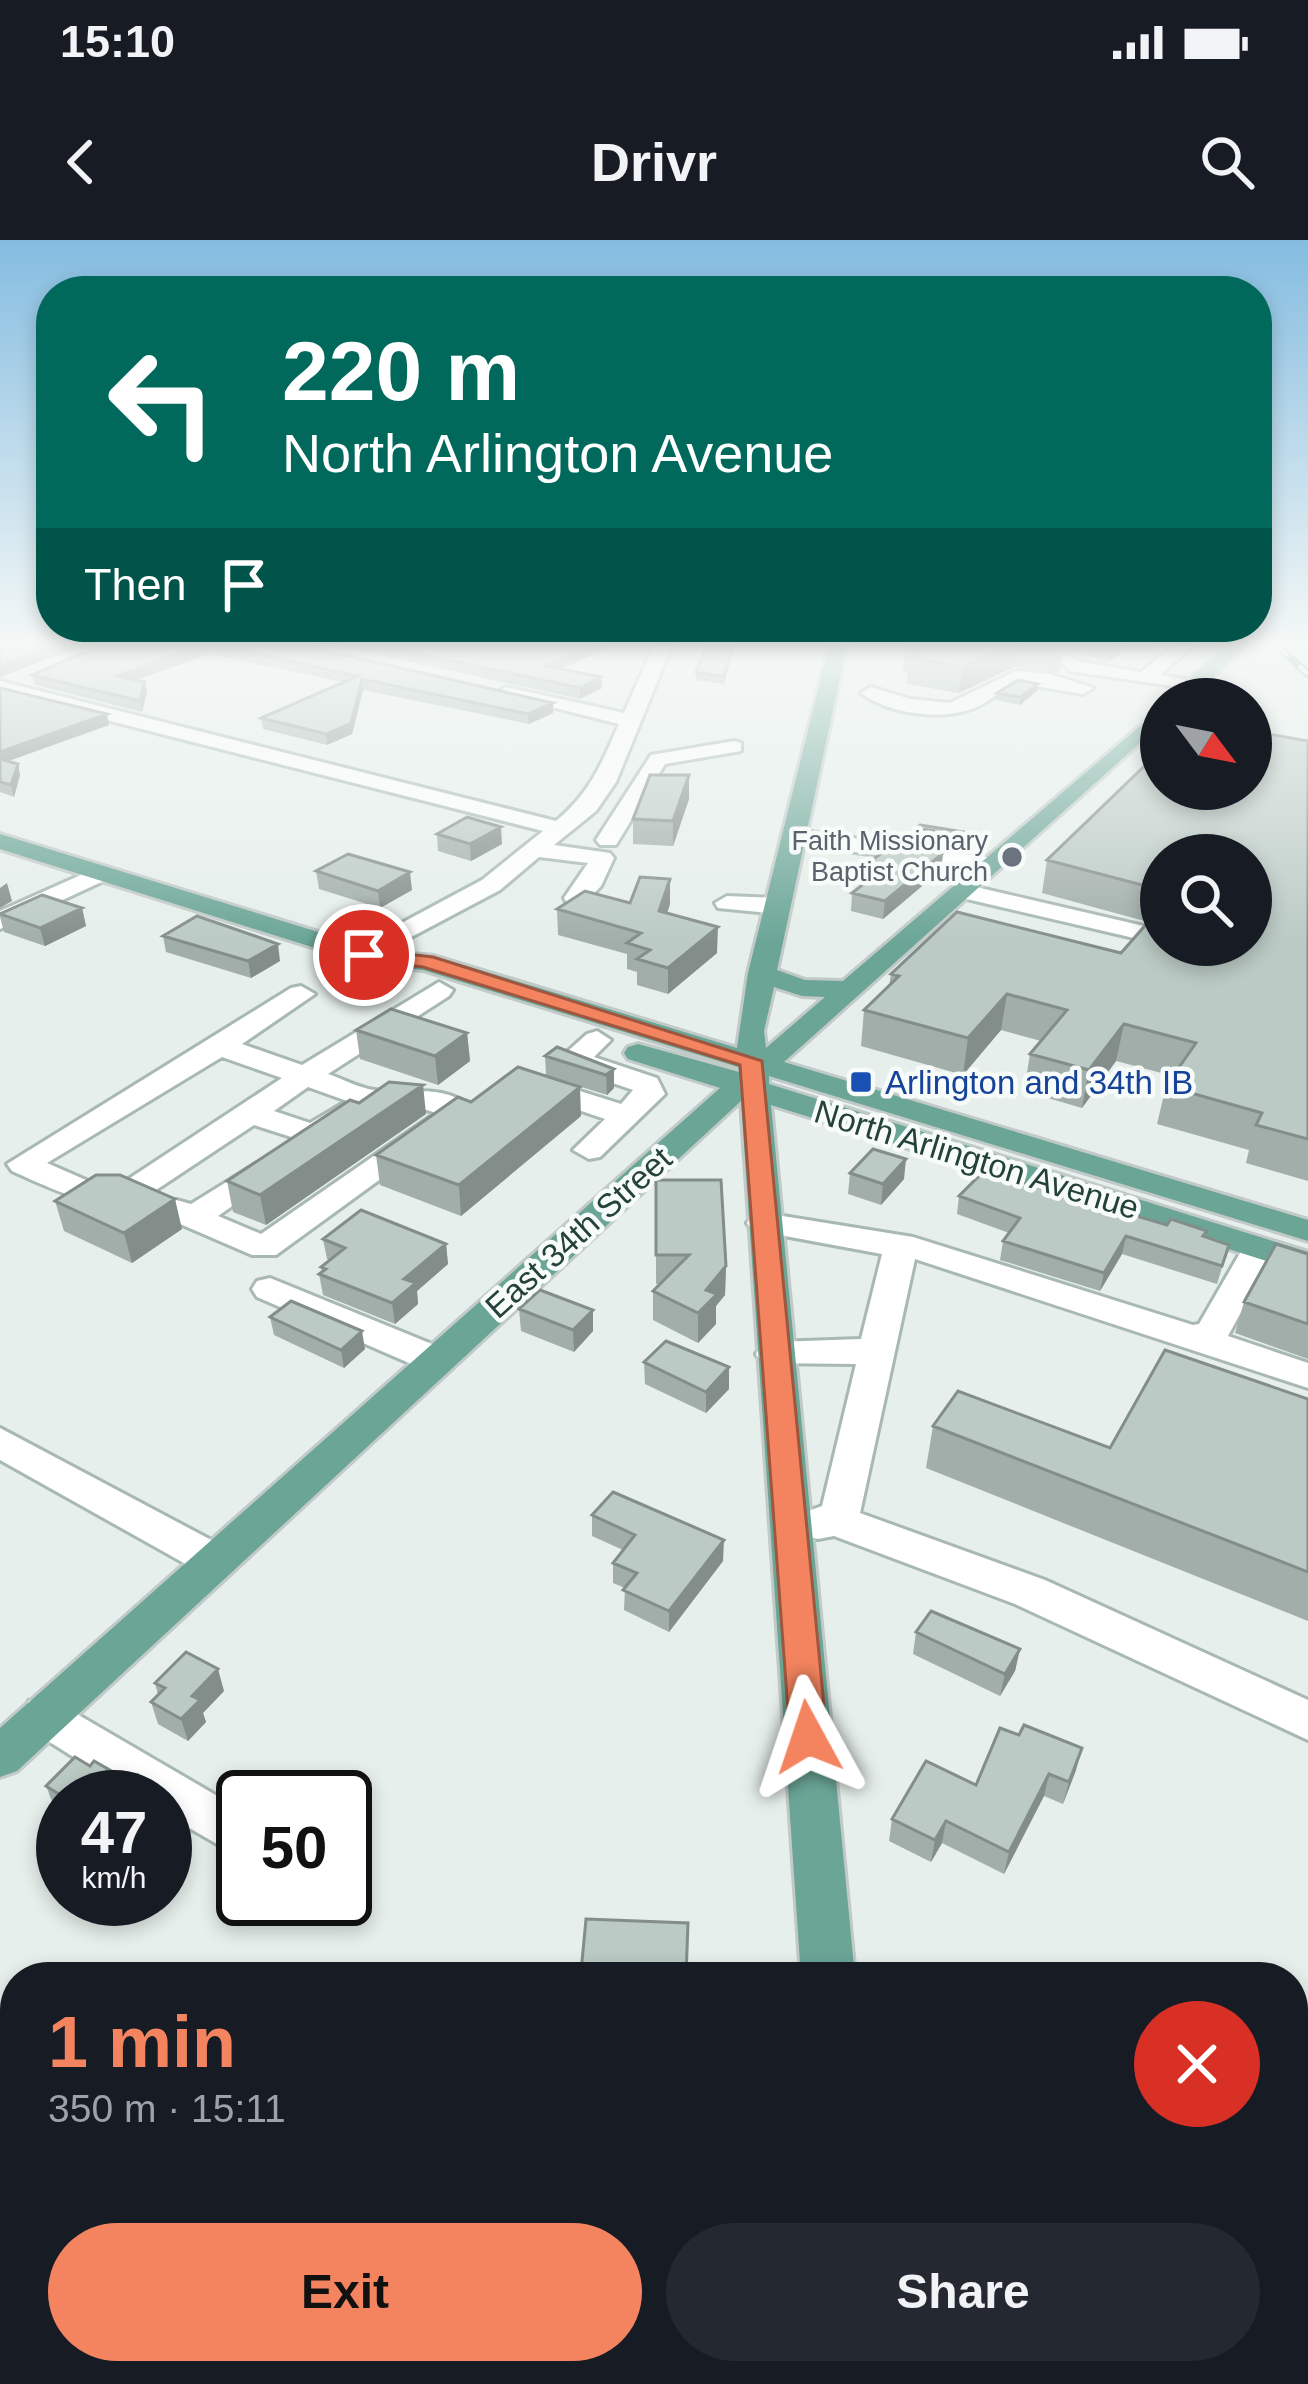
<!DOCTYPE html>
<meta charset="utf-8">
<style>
:root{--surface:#171b24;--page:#242831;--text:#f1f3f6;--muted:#9ea1a6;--accent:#f4845f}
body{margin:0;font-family:Arial,sans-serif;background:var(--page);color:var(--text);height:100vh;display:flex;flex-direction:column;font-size:45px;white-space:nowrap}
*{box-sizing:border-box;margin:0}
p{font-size:39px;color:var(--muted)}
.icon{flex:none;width:66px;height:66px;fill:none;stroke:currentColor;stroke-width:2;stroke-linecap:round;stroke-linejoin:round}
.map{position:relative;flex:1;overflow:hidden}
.sheet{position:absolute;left:0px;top:1722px;width:1308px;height:423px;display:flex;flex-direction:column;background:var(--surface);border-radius:48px 48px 0 0;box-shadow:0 6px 18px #0003}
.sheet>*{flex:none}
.top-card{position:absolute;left:36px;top:36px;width:1236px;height:366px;border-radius:48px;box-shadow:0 6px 18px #0003;background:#00695c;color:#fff;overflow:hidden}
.needle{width:78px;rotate:122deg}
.buttons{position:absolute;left:1140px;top:438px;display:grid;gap:24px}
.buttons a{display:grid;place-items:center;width:132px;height:132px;border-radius:50%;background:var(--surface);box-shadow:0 6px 18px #0003;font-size:60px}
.speed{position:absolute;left:36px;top:1530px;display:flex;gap:24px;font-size:60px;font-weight:700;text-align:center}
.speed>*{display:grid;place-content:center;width:156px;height:156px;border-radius:50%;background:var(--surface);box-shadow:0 6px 18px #0003;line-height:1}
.speed small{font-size:30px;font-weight:400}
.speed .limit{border:6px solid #111;border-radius:18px;background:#fff;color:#111}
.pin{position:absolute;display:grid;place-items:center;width:102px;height:102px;color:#fff;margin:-51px;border:6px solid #fff;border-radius:50%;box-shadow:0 3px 12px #0007}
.me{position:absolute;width:132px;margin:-66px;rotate:355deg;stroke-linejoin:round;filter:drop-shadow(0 0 9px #0008)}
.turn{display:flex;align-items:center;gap:42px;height:252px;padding:0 48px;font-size:54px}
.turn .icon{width:156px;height:156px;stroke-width:2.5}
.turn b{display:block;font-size:84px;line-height:102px}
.then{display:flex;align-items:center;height:114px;padding:0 48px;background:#0003;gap:24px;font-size:45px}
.round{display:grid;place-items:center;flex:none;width:126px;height:126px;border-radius:63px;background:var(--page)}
.head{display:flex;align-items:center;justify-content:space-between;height:204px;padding:0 48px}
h1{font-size:72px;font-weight:700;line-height:90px;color:var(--accent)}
.action{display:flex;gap:24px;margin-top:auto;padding:24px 48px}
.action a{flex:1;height:138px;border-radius:72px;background:var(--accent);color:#111;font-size:48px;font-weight:700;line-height:138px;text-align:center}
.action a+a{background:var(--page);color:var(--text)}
.status{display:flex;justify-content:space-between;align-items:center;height:84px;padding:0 60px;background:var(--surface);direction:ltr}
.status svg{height:33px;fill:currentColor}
header{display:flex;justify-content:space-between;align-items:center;height:156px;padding:0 48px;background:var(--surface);font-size:54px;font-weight:700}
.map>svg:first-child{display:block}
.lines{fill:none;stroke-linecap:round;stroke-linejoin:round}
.minor-casing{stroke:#a8b8b2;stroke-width:6}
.major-casing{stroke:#c2cac8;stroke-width:6}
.minor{fill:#fff;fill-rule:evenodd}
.major{fill:#6aa596;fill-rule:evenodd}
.rail-casing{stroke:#5f7d75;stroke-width:8}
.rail{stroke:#f7fbf9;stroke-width:4.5;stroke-dasharray:15;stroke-linecap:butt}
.wall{fill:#a1aea9;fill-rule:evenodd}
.shaded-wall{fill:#838d89}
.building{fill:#bbcac4;stroke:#838d89;stroke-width:3}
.route{fill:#f4845f;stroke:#9f563e;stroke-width:3}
.worship-dot{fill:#6b7280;stroke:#f7fbf9;stroke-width:4.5}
.transit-dot{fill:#1a4fb4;stroke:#f7fbf9;stroke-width:4.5}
.labels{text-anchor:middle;stroke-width:9;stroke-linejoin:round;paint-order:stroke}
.far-worship-label{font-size:27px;fill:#5b616d;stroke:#f7fbf9;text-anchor:end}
.transit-label{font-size:33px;fill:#164399;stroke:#f7fbf9;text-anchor:start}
.street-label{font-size:33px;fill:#24423a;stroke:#f7fbf9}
</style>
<div class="status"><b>15:10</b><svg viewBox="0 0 49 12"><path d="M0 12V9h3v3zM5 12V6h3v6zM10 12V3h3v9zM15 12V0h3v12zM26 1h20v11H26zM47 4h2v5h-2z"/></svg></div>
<header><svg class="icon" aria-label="back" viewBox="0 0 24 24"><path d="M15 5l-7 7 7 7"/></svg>Drivr<svg class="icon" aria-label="search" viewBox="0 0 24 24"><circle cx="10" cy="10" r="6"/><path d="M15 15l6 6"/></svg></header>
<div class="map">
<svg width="1308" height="2144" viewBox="0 0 1308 2144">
<rect width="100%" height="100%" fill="#e6efeb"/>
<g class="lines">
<g class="minor-casing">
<path id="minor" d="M654,405H672L616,542L596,571L554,605L610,613L614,618L601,646L585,663H567L564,658L588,623L539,617L500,650L364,722L351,714L355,708L482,640L543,591L0,453V441L556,581C590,553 602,523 619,484L496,453L506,447L624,473Z
M1174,405H1194L1160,435L1200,442V450L1070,431L1057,418L1066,413L1077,421L1141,432Z
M1016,431L1050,434L1093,448L1083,454L1016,443C1001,449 990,462 974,468C942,481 889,474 861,453L871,447L910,459L950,463Z
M734,501L741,503V511L665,524L654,542L667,544V554H647L616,605H600L596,600L651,515Z
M796,590L992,618L1004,625L992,632L788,602L784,597Z
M101,626L113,633L110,638L0,689V671Z
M963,644L1161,690L1164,705L954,656L951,651L954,646Z
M727,656L778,658L791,666L778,674L718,668L715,663Z
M439,742L453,750L449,756L328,834C343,839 359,848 374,850C404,855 448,841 474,871L276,1015H252L164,977L159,970L176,960L191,964L270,915L286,925L281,932L218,976L261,994L436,873C369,850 366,891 313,904L254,885L144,958C93,971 57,951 12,931L7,924L291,748L301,746L315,754L242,804L302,825ZM222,817L282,838L124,942L95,944L47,923ZM308,847L347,861L310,883L274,871Z
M597,791L611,800L594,817L657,838L665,854L600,917L589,919L573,910L605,879L528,853L524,847L539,838L621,864L633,850L563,826L558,820L587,794Z
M764,973L913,997L1193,1085L1199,1084L1247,1001H1271L1276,1008L1228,1096L1308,1123V1148L915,1019L860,1273L1045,1340L1308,1460V1500L1015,1364L834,1296L818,1299L803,1295L797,1284L803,1273L822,1266L856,1124L762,1123L756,1114L762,1105L775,1102L861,1099L882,1014L752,990L747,983L752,976Z
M270,1038L449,1111L455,1120L449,1129H423L257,1057L252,1049L257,1041Z
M0,1188L230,1310L236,1321L230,1332L215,1337L200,1332L0,1220Z
M46,1456L243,1571V1619L165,1574V1557H137L29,1489L23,1475L29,1461Z"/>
</g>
<g class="major-casing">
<path id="major" d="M829,405H847L777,730L805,740L843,741L1161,468V484L784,822L1308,980V1001L769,836V844L1308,1012V1034L771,865L855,1737H801L741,861L17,1531L0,1537V1488L720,848L628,819L624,813L628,807L638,804L739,832L738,827L423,730L369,725L0,609V594L380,711L434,716L737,808L748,733ZM774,747L802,756L825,757L766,808L764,791Z
M1227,405H1247L1189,459H1168Z
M827,2130H891L892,2144H828Z"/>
</g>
<use href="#minor" class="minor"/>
<use href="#major" class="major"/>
<g class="rail-casing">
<path id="rail" d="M1277,405L1308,434"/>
</g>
<use href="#rail" class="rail"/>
</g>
<path class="wall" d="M101,405H300L553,463V473L529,484L363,450L352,494L327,505L263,489L261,478L343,442L209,414L136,440L145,442L147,452L142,472L35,445L32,435Z
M333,405H613L561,429L601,437L602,448L580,459Z
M735,405L724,444L696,440V432Z
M906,405H1154L1146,412L1125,409L1108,422L1064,409L1060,433L1014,427L959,453L907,444L908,433L902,432Z
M1038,444L1037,451L1020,465L996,460L997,453Z
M0,448L107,474L109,485L8,521L18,524L20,535L14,557L0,552Z
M1308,501V941L1246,923L1249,910L1157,884L1166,846L1173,836L1116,821L1082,868L1024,851L1030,814L1041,801L1001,790L963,835L861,806L864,770L889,746L891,734L1121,713L1148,682L1042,653L1047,620ZM1161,615H1251V705H1161Z
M689,535V559L673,606L633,604V579Z
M916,588L970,593L968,607L965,610L915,602Z
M437,594L502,604L471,621L438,611Z
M943,613L941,630L883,679L851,671L852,653L862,646L860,645L862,628Z
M316,631L412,650L380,668L319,649Z
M630,663L670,664L667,673L717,713L668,754L637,745V732L627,729V714L558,695L557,669Z
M82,668L86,686L45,706L4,692L0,677V674Z
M163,696L280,721L251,738L166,712Z
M356,790L467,793L470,821L438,845L360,819Z
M545,816L614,829V848L607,855L562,841L581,876L461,976L380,945L376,915L471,862L546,835Z
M359,863L426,874L266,985L233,972L227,941Z
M850,933L904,939L881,965L848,954Z
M656,940L726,1026L725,1055L716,1066V1084L698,1103L653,1080V1051L660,1044H656Z
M959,956L1207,991L1205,997L1229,1005L1217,1044L1122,1014L1100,1051L1000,1020L1003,1001L1009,993L957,974Z
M55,961L182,989L132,1023L64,991Z
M323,999L446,1004L448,1024L417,1051L418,1064L395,1084L323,1055L319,1034L322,1032L321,1027L330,1020L327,1019Z
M1308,1014V1119L1235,1093L1244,1062Z
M519,1069L593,1070V1091L574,1112L521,1091Z
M270,1077L365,1109L344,1128L274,1095Z
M644,1122L729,1127V1149L706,1173L645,1144Z
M1308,1159V1381L926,1228L933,1186L1110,1208Z
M592,1275L723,1321L669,1392L624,1370L625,1348L613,1343V1323L623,1310L592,1296Z
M916,1392L1020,1409L1015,1431L1000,1456L913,1414Z
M155,1443L224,1451L203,1473L206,1482L188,1501L158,1484L151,1462L158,1455Z
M1076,1530L1063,1564L1044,1556L1004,1634L942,1603L931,1622L889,1601L892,1579L976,1545Z
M46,1546L63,1557V1587H62Z
M581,1732L686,1737H582Z"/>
<path class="shaded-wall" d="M55,405H85L0,437V426Z
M203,405H208L209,414L119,446L117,436Z
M591,405H613L546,436V426Z
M1009,405H1017L1014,427L959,453L963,427Z
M1111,405H1125V409L1108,422Z
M601,437L602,448L580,459V448Z
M362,439L363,450L352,494L327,505L326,494Z
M145,442L147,452L142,472L140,461Z
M1038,444L1037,451L1020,465L1021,457Z
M553,463V473L529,484L528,474Z
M107,474L109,485L0,524V512Z
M18,524L20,535L14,557L11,545Z
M689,535V559L673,606V581Z
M501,587L502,604L471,621L470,604Z
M943,613L941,630L883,679L885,661Z
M410,632L412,650L380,668L378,651Z
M670,639V664L659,697V671Z
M7,643L12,661L0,668V648Z
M82,668L86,686L45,706L40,688Z
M718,687L717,713L668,754V728Z
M278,704L280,721L251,738L248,721Z
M1007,754L1001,790L963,835L968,798Z
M1124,784L1116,821L1082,868L1089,830Z
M467,793L470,821L438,845L435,816Z
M614,829V848L607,855L606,835Z
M423,845L426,874L266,985L260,955Z
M580,847L581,876L461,976L459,945Z
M906,919L904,939L881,965L883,944Z
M175,959L182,989L132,1023L124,993Z
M1126,996L1122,1014L1100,1051L1104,1033Z
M446,1004L448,1024L417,1051L418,1064L395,1084L392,1063L404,1039Z
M726,1026L725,1055L716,1066V1084L698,1103V1073L706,1050Z
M593,1070V1091L574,1112L573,1090Z
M362,1091L365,1109L344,1128L341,1110Z
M729,1127V1149L706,1173V1152Z
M724,1300L723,1321L669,1392V1371Z
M1020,1409L1015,1431L1000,1456L1005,1434Z
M218,1429L224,1451L203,1473L206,1482L188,1501L181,1479L192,1456Z
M1082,1508L1076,1530L1063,1564L1069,1542Z
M1049,1534L1044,1556L1004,1634L1009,1612Z
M946,1581L942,1603L931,1622L935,1600Z
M167,1588L174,1610L165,1620V1590Z"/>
<path class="building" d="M0,405H55L0,426Z
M101,405H203L117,436L145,442L140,461L32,435Z
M216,405H300L553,463L528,474L362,439L351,483L326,494L261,478L358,436Z
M379,405H591L546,426L601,437L580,448Z
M707,405H733L724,437L696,432Z
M906,405H1009L963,427L910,417L922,409Z
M1018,440L1038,444L1021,457L997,453Z
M0,448L107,474L0,512Z
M1251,491L1308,501V899L1256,885L1262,873L1166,846L1196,803L1124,784L1089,830L1030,814L1067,770L1007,754L968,798L864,770L899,736L891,734L957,672L1121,713L1157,672L1161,673V705H1251V690L1263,682L1255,671L1251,670V615H1161V650L1047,620L1161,510V549H1251Z
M0,519L18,524L11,545L0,542Z
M650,535H689L673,581L633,579Z
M467,577L501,587L470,604L437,594Z
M920,585L970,593L967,596L916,588Z
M892,605L943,613L885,661L852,653L879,632L862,628Z
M348,614L410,632L378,651L316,631Z
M640,637L670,639L659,671L718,687L668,728L637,719L650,710L627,703L641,693L557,669L585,651L630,663Z
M42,655L82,668L40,688L0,674Z
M197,676L278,704L248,721L163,696Z
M391,769L467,793L435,816L356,790Z
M557,807L614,829L606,835L545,816Z
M518,827L580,847L459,945L376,915L458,857L471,862Z
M389,842L423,845L260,955L227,941L350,860L359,863Z
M873,909L906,919L883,944L850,933Z
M984,931L1167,985L1171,979L1207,991L1203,996L1229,1005L1222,1026L1126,996L1104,1033L1003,1001L1020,978L959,956Z
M96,935H120L175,959L124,993L55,961Z
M656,940H721L726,1026L706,1050L717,1054L698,1073L653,1051L689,1015H656Z
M361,970L446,1004L404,1039L416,1043L392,1063L319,1034L326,1029L321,1027L345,1008L323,999Z
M1276,1004L1308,1014V1084L1244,1062Z
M540,1050L593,1070L573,1090L519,1069Z
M291,1061L362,1091L341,1110L270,1077Z
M666,1101L729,1127L706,1152L644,1122Z
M1165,1110L1308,1159V1332L933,1186L958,1151L1110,1208Z
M613,1252L724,1300L669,1371L623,1350L637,1333L613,1323L635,1295L592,1275Z
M931,1371L1020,1409L1005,1434L916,1392Z
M186,1412L218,1429L192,1456L200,1460L181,1479L151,1462L165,1448L155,1443Z
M1024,1485L1082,1508L1069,1542L1049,1534L1009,1612L946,1581L935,1600L892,1579L926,1521L976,1545L1000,1488L1019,1495Z
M75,1517L90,1526L94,1521L157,1557H63V1571L53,1565L62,1556L46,1546Z
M586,1679L688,1683L686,1737L581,1732Z
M597,2130H729V2144H581V2142H597Z"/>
<linearGradient id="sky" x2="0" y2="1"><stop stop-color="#84bce0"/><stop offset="0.57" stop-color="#f4f8f6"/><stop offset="1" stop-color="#f4f8f6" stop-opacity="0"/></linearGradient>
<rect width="1308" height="705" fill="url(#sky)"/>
<path class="route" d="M364,709L433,717L762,821L827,1497L821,1507L808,1512L796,1507L790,1497L740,825L423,727L357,719V710Z"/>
<circle class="worship-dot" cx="1012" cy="617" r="12"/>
<rect class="transit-dot" x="849" y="830" width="24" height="24" rx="6"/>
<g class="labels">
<g class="far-worship-label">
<text x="988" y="610">Faith Missionary<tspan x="988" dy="31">Baptist Church</tspan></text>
</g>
<g class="transit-label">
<text x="885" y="854">Arlington and 34th IB</text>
</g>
<g class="street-label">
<text transform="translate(977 919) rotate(17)" y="12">North Arlington Avenue</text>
<text transform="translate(578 992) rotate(-42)" y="12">East 34th Street</text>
</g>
</g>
</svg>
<div class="buttons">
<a><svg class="needle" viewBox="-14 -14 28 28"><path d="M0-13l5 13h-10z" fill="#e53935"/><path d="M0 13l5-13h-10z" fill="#9ea1a6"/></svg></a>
<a><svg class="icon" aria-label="search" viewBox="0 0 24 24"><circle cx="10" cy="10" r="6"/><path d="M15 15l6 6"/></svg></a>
</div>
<div class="speed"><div>47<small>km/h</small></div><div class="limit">50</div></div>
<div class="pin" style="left:364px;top:715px;background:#d93025"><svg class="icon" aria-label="arrive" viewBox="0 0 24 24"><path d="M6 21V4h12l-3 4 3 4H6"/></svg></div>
<svg class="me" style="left:808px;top:1497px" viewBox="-20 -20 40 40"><path d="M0-17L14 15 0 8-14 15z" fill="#f4845f" stroke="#fff" stroke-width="4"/></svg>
<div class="top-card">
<div class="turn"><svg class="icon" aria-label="left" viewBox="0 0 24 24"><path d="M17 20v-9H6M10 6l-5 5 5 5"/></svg><div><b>220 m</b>North Arlington Avenue</div></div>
<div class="then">Then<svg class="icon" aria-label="arrive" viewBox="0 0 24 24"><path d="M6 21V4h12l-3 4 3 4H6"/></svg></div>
</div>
<section class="sheet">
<div class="head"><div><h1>1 min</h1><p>350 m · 15:11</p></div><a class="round" style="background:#d93025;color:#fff"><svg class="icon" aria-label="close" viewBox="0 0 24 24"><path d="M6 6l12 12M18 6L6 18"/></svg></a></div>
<div class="action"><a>Exit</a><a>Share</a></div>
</section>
</div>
